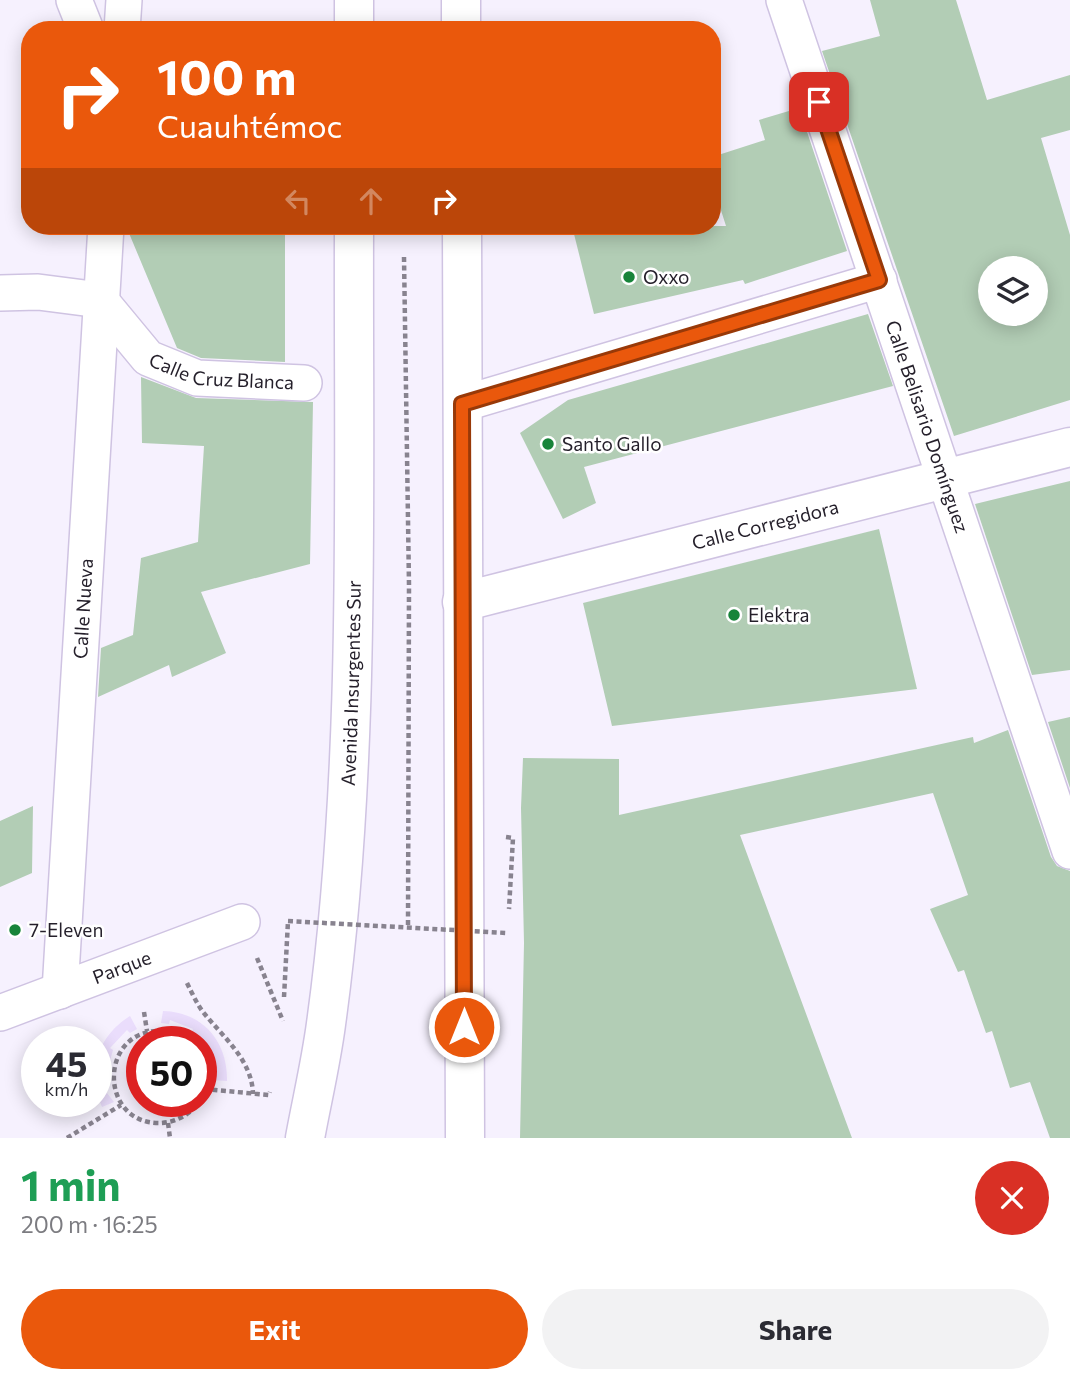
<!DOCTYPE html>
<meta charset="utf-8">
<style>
:root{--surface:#fff;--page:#f2f2f3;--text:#2b2b33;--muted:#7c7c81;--accent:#ea580c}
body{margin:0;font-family:Commissioner,sans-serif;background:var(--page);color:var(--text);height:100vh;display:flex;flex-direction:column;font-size:26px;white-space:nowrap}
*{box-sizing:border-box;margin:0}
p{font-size:23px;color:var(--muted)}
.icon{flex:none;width:38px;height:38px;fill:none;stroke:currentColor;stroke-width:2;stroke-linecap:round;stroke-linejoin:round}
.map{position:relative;height:1138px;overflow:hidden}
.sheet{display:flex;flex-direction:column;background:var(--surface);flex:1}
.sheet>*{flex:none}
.banner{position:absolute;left:21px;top:21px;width:700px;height:214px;border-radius:28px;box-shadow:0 4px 18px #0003;background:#ea580c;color:#fff;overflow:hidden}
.buttons{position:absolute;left:978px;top:256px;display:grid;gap:14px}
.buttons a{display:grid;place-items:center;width:70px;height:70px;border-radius:50%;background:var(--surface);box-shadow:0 4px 18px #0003;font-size:35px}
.speed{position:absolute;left:21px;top:1026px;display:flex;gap:14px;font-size:35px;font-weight:700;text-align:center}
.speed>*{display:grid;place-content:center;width:91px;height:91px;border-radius:50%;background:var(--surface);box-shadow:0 4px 18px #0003;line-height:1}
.speed small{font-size:18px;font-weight:400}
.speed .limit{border:10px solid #d22;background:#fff;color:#111}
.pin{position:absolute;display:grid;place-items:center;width:60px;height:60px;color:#fff;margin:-30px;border-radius:14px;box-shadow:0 4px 10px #0006}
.me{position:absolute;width:77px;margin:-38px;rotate:0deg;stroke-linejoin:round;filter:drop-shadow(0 0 5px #0008)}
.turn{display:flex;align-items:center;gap:24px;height:147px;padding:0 21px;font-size:32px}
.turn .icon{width:91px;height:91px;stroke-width:2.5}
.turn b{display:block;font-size:49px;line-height:60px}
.lanes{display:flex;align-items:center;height:66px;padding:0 21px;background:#0003;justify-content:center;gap:35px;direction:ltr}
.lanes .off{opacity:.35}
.round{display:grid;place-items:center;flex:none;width:74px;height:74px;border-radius:37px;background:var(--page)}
.overview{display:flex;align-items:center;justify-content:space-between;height:119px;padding:0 21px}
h1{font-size:42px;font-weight:700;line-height:52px;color:#1e9e55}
.primary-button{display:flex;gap:14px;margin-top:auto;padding:14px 21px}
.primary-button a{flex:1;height:80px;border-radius:42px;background:var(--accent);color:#fff;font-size:28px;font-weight:700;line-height:80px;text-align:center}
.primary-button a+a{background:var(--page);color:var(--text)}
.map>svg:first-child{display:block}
.green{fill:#eaddfc}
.building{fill:#b2cdb5;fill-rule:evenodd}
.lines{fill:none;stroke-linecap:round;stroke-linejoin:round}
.street-casing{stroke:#cfc3e2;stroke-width:38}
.secondary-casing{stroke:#cfc3e2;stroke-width:41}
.path{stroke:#88838f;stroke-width:4.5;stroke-dasharray:5 3.5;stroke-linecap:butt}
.street{stroke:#fff;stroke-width:35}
.secondary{stroke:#fff;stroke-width:38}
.path-bridge{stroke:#88838f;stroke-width:4.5;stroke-dasharray:5 3.5;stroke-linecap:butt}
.route-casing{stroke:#983908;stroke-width:18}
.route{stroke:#ea580c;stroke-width:12}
.poi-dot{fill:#18843a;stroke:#fff;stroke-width:2.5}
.labels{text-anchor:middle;stroke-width:5;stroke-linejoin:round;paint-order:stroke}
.poi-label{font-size:19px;fill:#241f2a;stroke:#fff;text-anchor:start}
.street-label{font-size:19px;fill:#241f2a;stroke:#fff}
</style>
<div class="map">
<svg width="1070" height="1138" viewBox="0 0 1070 1138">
<rect width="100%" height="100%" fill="#f6f1fe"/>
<path class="green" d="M163,1011C203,1012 228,1042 227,1081L212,1080L213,1072L217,1071L210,1048L206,1049L191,1033L193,1029L170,1020L169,1024L161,1023Z
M130,1016L137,1029L130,1033L127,1030L110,1048L113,1050L107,1071H102L103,1088L114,1102L102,1107C86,1071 98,1036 130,1016Z"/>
<path class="building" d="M870,0H956L987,100L1070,75V130L1041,138L1070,235V400L954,436L822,51L880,36ZM990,268H1036V313H990Z
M799,108L847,251L745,284L743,280L594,314L572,226H726L712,182V157L765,140L759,120Z
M126,226H285V362L201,358L177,348Z
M868,314L893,386L584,467L596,503L563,519L520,433L568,400Z
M141,377L196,398L313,402L310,564L201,592L226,653L172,677L169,665L98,697L101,648L133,635L141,558L198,542L204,446L142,443Z
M1070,481V670L1032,675L975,504Z
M879,529L917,689L612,726L583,603Z
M1070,717V788L1048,722Z
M1008,730L1051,857L1057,866L1070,871V1138H1050L1030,1082L1010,1088L992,1031L986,1033L964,970L958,972L930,909L968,895L933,793L740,835L852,1138H520L524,943L521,808L523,758L619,759V815L973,737L974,743Z
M33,806L32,873L0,887V821Z"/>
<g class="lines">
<g class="street-casing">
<g id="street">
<path d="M74,0L86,30"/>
<path id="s1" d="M784,0L1070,851"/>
<path d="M122,30L124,0"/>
<path id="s2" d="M0,293L38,292L100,300L148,358L197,378L304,383"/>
<path d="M462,404L879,280"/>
<path id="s3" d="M60,991L106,226"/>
<path id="s4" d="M0,1013L242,922"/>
</g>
</g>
<g class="secondary-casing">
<g id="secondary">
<path d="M461,0V30"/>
<path d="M354,30V0"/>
<path d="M462,226L465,1138"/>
<path id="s5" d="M462,602L1070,447"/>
<path id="s6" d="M305,1138C312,1100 321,1062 326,1024C362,764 353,488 354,226"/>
</g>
</g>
<path class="path" d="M404,257L409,585L408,928
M506,837L513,838L509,909
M257,958L283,1021
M187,983C192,993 197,1004 203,1012C224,1038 252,1060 253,1094
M284,997L288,921
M144,1012L147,1031
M188,1041C180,1034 169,1031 158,1031C99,1032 99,1123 159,1123C174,1123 191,1115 199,1101
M201,1060L205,1070L201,1095
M204,1089L269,1095L270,1092
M168,1123L170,1138
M67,1138L121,1105"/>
<use href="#street" class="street"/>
<use href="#secondary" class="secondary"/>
<path class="path-bridge" d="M288,921L507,933"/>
</g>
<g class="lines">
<g class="route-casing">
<path id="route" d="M464,1027L462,404L879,280L819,102"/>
</g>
<use href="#route" class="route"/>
</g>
<g class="poi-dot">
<circle cx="629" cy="277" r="7"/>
<circle cx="548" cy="444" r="7"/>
<circle cx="734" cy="615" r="7"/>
<circle cx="15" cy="930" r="7"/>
</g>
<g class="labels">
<g class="poi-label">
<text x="643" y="284">Oxxo</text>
<text x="562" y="451">Santo Gallo</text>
<text x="748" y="622">Elektra</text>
<text x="29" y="937">7-Eleven</text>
</g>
<g class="street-label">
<text dy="7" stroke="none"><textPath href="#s2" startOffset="252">Calle Cruz Blanca</textPath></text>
<text dy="7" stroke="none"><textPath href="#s1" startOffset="450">Calle Belisario Domínguez</textPath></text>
<text dy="7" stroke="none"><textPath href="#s5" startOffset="313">Calle Corregidora</textPath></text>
<text dy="7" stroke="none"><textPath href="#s3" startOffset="383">Calle Nueva</textPath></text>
<text dy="7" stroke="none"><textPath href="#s6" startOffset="458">Avenida Insurgentes Sur</textPath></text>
<text dy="7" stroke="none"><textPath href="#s4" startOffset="130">Parque</textPath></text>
</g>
</g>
</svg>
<div class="buttons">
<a><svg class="icon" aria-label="layers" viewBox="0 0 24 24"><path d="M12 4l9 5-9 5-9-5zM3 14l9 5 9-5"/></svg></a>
</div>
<div class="speed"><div>45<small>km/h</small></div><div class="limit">50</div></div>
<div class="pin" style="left:819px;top:102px;background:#d93025"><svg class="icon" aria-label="arrive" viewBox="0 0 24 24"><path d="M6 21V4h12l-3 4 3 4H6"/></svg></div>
<svg class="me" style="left:464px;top:1027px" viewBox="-20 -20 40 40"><circle r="17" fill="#ea580c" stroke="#fff" stroke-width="3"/><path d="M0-11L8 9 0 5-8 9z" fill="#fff"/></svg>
<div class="banner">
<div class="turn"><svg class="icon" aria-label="right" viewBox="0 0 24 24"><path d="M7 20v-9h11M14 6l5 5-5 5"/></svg><div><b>100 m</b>Cuauhtémoc</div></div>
<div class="lanes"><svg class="icon off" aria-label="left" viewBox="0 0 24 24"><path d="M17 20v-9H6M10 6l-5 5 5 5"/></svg><svg class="icon off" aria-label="ahead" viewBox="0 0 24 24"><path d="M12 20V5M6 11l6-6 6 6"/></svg><svg class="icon" aria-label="right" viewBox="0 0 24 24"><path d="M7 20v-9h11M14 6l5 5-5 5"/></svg></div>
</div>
</div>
<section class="sheet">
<div class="overview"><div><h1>1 min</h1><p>200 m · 16:25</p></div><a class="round" style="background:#d93025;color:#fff"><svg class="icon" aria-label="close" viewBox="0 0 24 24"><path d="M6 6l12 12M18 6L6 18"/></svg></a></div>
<div class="primary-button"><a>Exit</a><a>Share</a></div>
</section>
